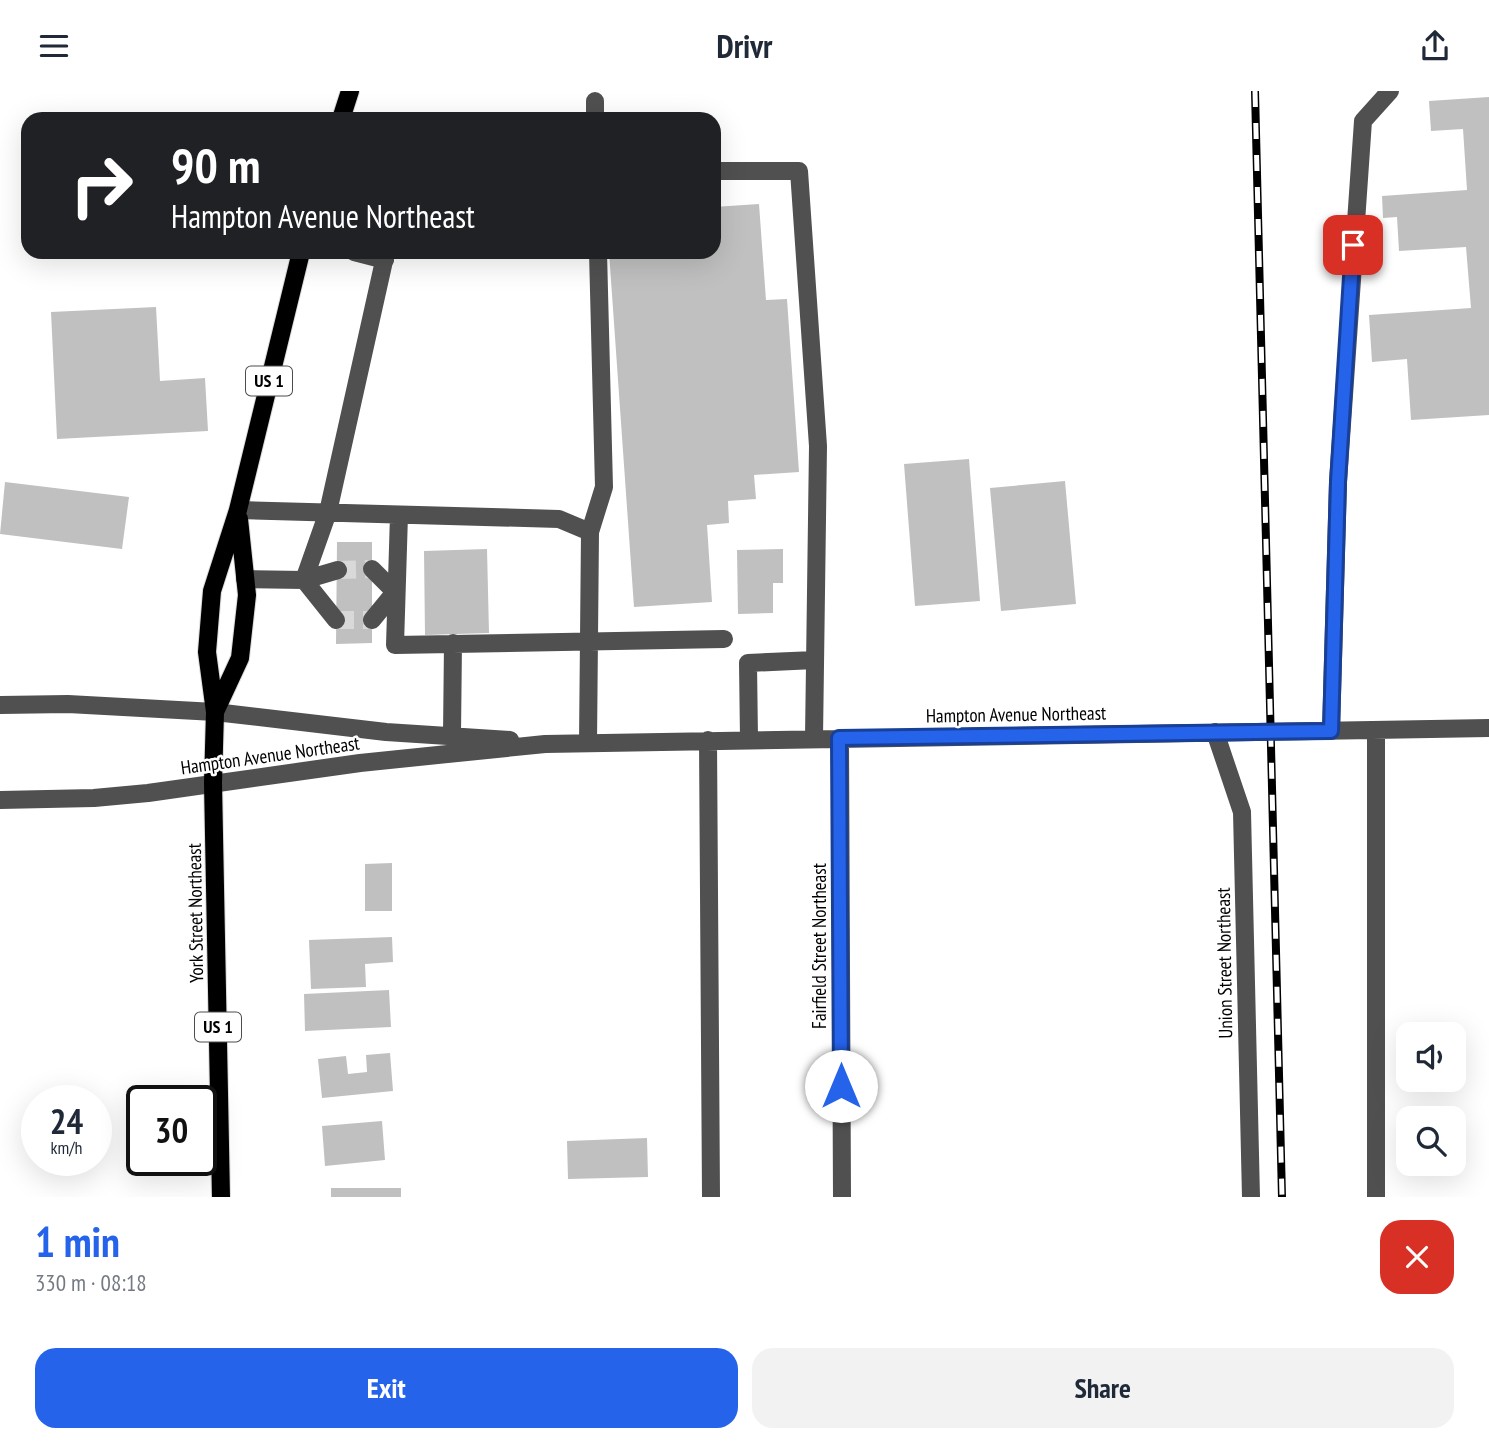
<!DOCTYPE html>
<meta charset="utf-8">
<style>
:root{--surface:#fff;--page:#f2f2f3;--text:#1f2937;--muted:#747a83;--accent:#2563eb}
body{margin:0;font-family:"PT Sans Narrow",sans-serif;background:var(--page);color:var(--text);height:100vh;display:flex;flex-direction:column;font-size:26px;white-space:nowrap}
*{box-sizing:border-box;margin:0}
p{font-size:23px;color:var(--muted)}
.icon{flex:none;width:38px;height:38px;fill:none;stroke:currentColor;stroke-width:2;stroke-linecap:round;stroke-linejoin:round}
.map{position:relative;height:1106px;overflow:hidden}
.panel{display:flex;flex-direction:column;background:var(--surface);flex:1}
.panel>*{flex:none}
.hud{position:absolute;left:21px;top:21px;width:700px;height:147px;border-radius:21px;box-shadow:0 7px 28px #0002;background:#202124;color:#fff;overflow:hidden}
.controls{position:absolute;left:1396px;top:931px;display:grid;gap:14px}
.controls a{display:grid;place-items:center;width:70px;height:70px;border-radius:14px;background:var(--surface);box-shadow:0 7px 28px #0002;font-size:35px}
.speed{position:absolute;left:21px;top:994px;display:flex;gap:14px;font-size:35px;font-weight:700;text-align:center}
.speed>*{display:grid;place-content:center;width:91px;height:91px;border-radius:50%;background:var(--surface);box-shadow:0 7px 28px #0002;line-height:1}
.speed small{font-size:18px;font-weight:400}
.speed .limit{border:4px solid #111;border-radius:10px;background:#fff;color:#111}
.pin{position:absolute;display:grid;place-items:center;width:60px;height:60px;color:#fff;margin:-30px;border-radius:14px;box-shadow:0 4px 10px #0006}
.me{position:absolute;width:77px;margin:-38px;rotate:0deg;stroke-linejoin:round;filter:drop-shadow(0 0 5px #0008)}
.turn{display:flex;align-items:center;gap:24px;height:147px;padding:0 35px;font-size:32px}
.turn .icon{width:91px;height:91px;stroke-width:2.5}
.turn b{display:block;font-size:49px;line-height:60px}
.round{display:grid;place-items:center;flex:none;width:74px;height:74px;border-radius:21px;background:var(--page)}
.summary{display:flex;align-items:center;justify-content:space-between;height:119px;padding:0 35px}
h1{font-size:42px;font-weight:800;line-height:52px;color:var(--accent)}
.action{display:flex;gap:14px;margin-top:auto;padding:14px 35px}
.action a{flex:1;height:80px;border-radius:21px;background:var(--accent);color:#fff;font-size:28px;font-weight:800;line-height:80px;text-align:center}
.action a+a{background:var(--page);color:var(--text)}
header{display:flex;justify-content:space-between;align-items:center;height:91px;padding:0 35px;background:var(--surface);font-size:32px;font-weight:800}
.map>svg:first-child{display:block}
.building{fill:#c0c0c0}
.lines{fill:none;stroke-linecap:round;stroke-linejoin:round}
.minor-tunnel{stroke:#d9d9d9;stroke-width:18;stroke-dasharray:18 9;stroke-linecap:butt}
.major-casing{stroke:#dbdbdb;stroke-width:20}
.minor{stroke:#505050;stroke-width:18}
.major{stroke:#000;stroke-width:18}
.rail-casing{stroke:#000;stroke-width:8}
.rail{stroke:#fff;stroke-width:5;stroke-dasharray:16;stroke-linecap:butt}
.route-casing{stroke:#184099;stroke-width:18}
.route{stroke:#2563eb;stroke-width:12}
.labels{text-anchor:middle;stroke-width:5;stroke-linejoin:round;paint-order:stroke}
.shield{fill:#fff;stroke:#4c4c4c;stroke-width:2}
.shield-label{font-size:18px;font-weight:bold;fill:#000}
.street-label{font-size:19px;fill:#000;stroke:#fff}
</style>
<header><svg class="icon" aria-label="menu" viewBox="0 0 24 24"><path d="M4 6h16M4 12h16M4 18h16"/></svg>Drivr<svg class="icon" aria-label="share" viewBox="0 0 24 24"><path d="M12 15V3M7 8l5-5 5 5M5 13v7h14v-7"/></svg></header>
<div class="map">
<svg width="1489" height="1106" viewBox="0 0 1489 1106">
<rect width="100%" height="100%" fill="#fff"/>
<path class="building" d="M1489,6V324L1411,329L1407,268L1372,271L1369,224L1471,217L1466,156L1399,160L1397,126L1383,127L1382,105L1467,99L1463,38L1431,40L1429,10Z
M759,113L766,209L787,208L799,381L754,384L756,408L728,410L729,432L707,434L712,511L634,516L609,161H714V116Z
M156,216L160,290L205,287L208,340L57,348L51,221Z
M969,368L980,510L915,515L904,373Z
M1065,390L1076,513L1001,520L990,397Z
M5,391L129,406L122,458L0,443Z
M337,451H372V552L336,553Z
M487,458L489,542L425,544L424,460Z
M783,458V492H773V522L738,523L737,459Z
M392,772V820H365V773Z
M392,846L393,871L365,873L366,896L311,898L309,849Z
M389,899L391,936L305,940L304,903Z
M390,962L393,1000L322,1007L318,968L346,965L348,983L367,981L366,964Z
M382,1030L385,1069L325,1075L322,1035Z
M647,1047L648,1086L568,1088L567,1050Z
M331,1097H401V1106H331Z"/>
<g class="lines">
<path class="minor-tunnel" d="M338,479L372,478
M336,529H372"/>
<g class="major-casing">
<path id="major" d="M341,28L350,0
M215,621L240,567L247,504L239,428
M221,1106L213,692L215,621L207,561L212,500L238,419L301,161"/>
</g>
<path class="minor" d="M595,10V28
M714,80H799L818,355L814,647
M354,161L385,169
M238,419L559,428L590,441L588,652
M399,424L395,554L724,548
M590,441L604,396L598,161
M245,488L304,489L336,529
M304,489L328,421L386,161
M304,489L338,479
M372,529L395,501L372,478
M0,614L68,613L215,621L386,641L510,649
M1331,640L1338,391L1363,30L1390,0
M1376,640V1106
M1215,641L1242,721L1251,1106
M452,643L453,552
M840,647L842,1106
M749,648L748,572L815,569
M708,649L711,1106
M0,709L94,707L148,702L360,672L545,653L1489,637"/>
<use href="#major" class="major"/>
<g class="rail-casing">
<path id="rail" d="M1255,0L1282,1106"/>
</g>
<use href="#rail" class="rail"/>
</g>
<g class="lines">
<g class="route-casing">
<path id="route" d="M841,995L839,647L1331,640L1338,391L1353,154"/>
</g>
<use href="#route" class="route"/>
</g>
<g class="labels">
<g class="shield">
<rect x="246" y="275.5" width="46" height="29" rx="5"/>
<rect x="195" y="921.5" width="46" height="29" rx="5"/>
</g>
<g class="shield-label">
<text x="269" y="296">US 1</text>
<text x="218" y="942">US 1</text>
</g>
<g class="street-label">
<text transform="translate(1016 623) rotate(-1)" y="7">Hampton Avenue Northeast</text>
<text transform="translate(270 664) rotate(-8)" y="7">Hampton Avenue Northeast</text>
<text transform="translate(195 822) rotate(-91)" y="7">York Street Northeast</text>
<text transform="translate(819 855) rotate(-90)" y="7">Fairfield Street Northeast</text>
<text transform="translate(1224 872) rotate(-91)" y="7">Union Street Northeast</text>
</g>
</g>
</svg>
<div class="controls">
<a><svg class="icon" aria-label="sound" viewBox="0 0 24 24"><path d="M4 9h4l5-4v14l-5-4H4zM17 9q2 3 0 6"/></svg></a>
<a><svg class="icon" aria-label="search" viewBox="0 0 24 24"><circle cx="10" cy="10" r="6"/><path d="M15 15l6 6"/></svg></a>
</div>
<div class="speed"><div>24<small>km/h</small></div><div class="limit">30</div></div>
<div class="pin" style="left:1353px;top:154px;background:#d93025"><svg class="icon" aria-label="arrive" viewBox="0 0 24 24"><path d="M6 21V4h12l-3 4 3 4H6"/></svg></div>
<svg class="me" style="left:841px;top:995px" viewBox="-20 -20 40 40"><circle r="19" fill="#fff"/><path d="M0-13L10 11 0 6-10 11z" fill="#2563eb"/></svg>
<div class="hud">
<div class="turn"><svg class="icon" aria-label="right" viewBox="0 0 24 24"><path d="M7 20v-9h11M14 6l5 5-5 5"/></svg><div><b>90 m</b>Hampton Avenue Northeast</div></div>
</div>
</div>
<section class="panel">
<div class="summary"><div><h1>1 min</h1><p>330 m · 08:18</p></div><a class="round" style="background:#d93025;color:#fff"><svg class="icon" aria-label="close" viewBox="0 0 24 24"><path d="M6 6l12 12M18 6L6 18"/></svg></a></div>
<div class="action"><a>Exit</a><a>Share</a></div>
</section>
